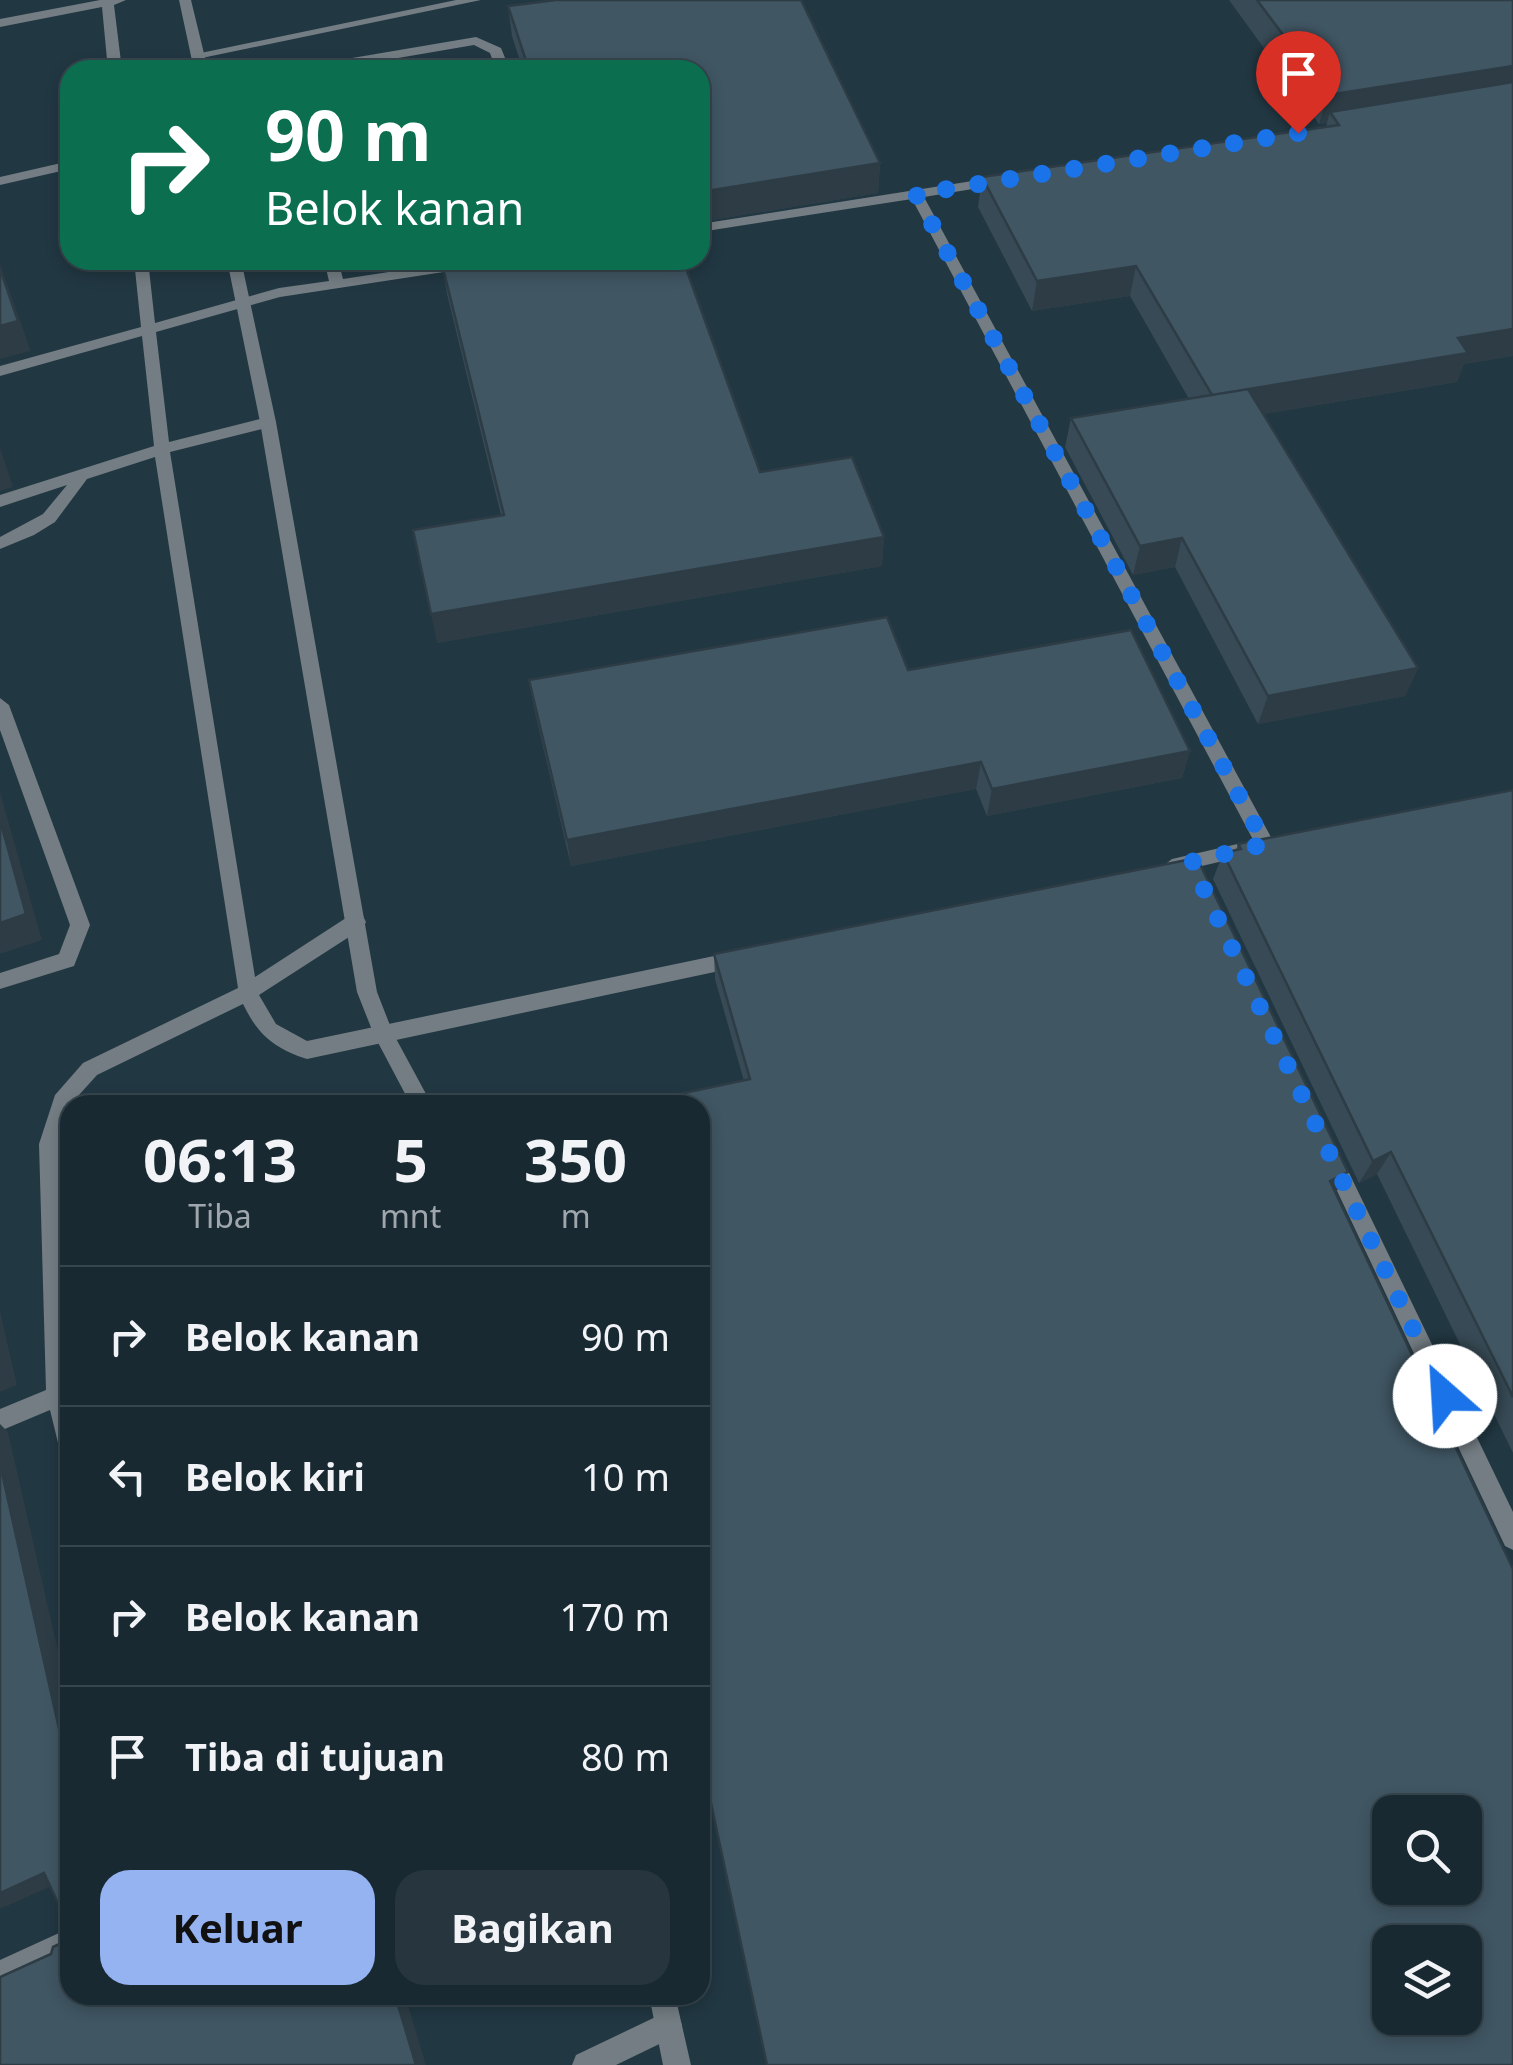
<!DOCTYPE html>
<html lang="id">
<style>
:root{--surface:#192932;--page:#26353e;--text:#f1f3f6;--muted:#9fa6ac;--line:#37454d;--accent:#95b2f1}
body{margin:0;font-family:"Noto Sans",sans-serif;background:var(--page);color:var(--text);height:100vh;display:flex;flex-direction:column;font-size:38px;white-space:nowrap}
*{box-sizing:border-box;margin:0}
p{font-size:32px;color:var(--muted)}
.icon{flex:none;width:55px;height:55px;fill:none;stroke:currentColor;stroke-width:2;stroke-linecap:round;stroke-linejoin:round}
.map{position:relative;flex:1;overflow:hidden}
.drawer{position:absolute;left:60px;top:1095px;width:650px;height:910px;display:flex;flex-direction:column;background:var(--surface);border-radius:30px;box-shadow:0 5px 15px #0003,0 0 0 2px var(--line)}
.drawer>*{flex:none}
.guide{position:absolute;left:60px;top:60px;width:650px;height:210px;border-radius:30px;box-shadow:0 5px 15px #0003,0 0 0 2px var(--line);background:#0b6e4f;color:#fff;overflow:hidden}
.tools{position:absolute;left:1372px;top:1795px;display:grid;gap:20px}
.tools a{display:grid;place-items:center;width:110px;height:110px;border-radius:20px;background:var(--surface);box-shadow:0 5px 15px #0003,0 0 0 2px var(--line);font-size:50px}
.pin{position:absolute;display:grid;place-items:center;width:85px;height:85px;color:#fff;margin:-102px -42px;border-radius:50% 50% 50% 0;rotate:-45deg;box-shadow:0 0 10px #0007}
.pin .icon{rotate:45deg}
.me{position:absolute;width:110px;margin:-55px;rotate:334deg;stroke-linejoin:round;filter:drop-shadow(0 0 8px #0008)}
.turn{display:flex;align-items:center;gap:35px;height:210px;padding:0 40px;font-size:45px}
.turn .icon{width:130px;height:130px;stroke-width:2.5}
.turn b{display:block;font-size:70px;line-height:85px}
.eta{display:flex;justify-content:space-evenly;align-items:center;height:170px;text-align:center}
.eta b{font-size:60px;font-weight:700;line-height:70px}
.cta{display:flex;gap:20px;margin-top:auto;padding:20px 40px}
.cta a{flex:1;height:115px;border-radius:30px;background:var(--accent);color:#111;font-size:40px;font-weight:700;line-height:115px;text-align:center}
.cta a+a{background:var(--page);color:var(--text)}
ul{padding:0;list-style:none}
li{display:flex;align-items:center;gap:30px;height:140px;padding:0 40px;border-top:2px solid var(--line)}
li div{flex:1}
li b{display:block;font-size:38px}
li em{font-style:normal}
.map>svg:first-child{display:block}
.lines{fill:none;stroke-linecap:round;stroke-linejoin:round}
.lane{fill:#737d83;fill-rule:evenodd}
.street{fill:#737d83;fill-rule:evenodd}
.wall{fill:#374a55}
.shaded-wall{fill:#2d3c45}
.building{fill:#405663;stroke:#2d3c45;stroke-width:2.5;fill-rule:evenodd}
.route{stroke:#1a73e8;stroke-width:18;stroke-dasharray:0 32.4}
</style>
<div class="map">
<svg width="1513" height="2065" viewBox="0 0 1513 2065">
<rect width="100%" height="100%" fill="#213742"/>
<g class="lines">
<path class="lane" d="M100,0H126L114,5L122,70H108L102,7L0,27V19Z
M456,0H481L197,59L191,55Z
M476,37L501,48L510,70H496L490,53L474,45L328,70H298L305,66Z
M70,161V169L0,185V177Z
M1004,176L1011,180L1009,183L924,197L1272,839L1274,844L1272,849H1258L912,199L700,232V224Z
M134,260H148L155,323L279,288L329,281L324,260H338L343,279L467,260H503L496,264L280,297L156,332L169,442L268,417L276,422L274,426L170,452L255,977L349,916H363L366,922L363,928L259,995L276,1024L307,1041L738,951L745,953L748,959L745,965L738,967L307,1059C274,1048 258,1035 243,1004L97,1075L70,1105L59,1144L70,1462L62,1459L50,1410L0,1431V1409L46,1390L39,1144L55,1095L83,1063L238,988L155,457L87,479L55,522L34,535L0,549V537L43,514L67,485L0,507V495L154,446L142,336L0,376V366L141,327Z
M0,698L9,705L90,925L74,966L0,989V973L59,954L70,925L0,730Z
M1246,842L1253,844L1255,849L1253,854L1172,873L1163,866L1172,859Z
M1331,1148L1338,1150L1513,1512V1550L1505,1546L1321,1157L1324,1150Z
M70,1928V1955L0,1987V1960Z
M668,2011L678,2015L682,2025L678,2035L616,2065H572L576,2055Z"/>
<path class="street" d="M179,0H191L208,70H194Z
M227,260H241L276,422L377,992L393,1033L432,1105H411L374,1035L357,992L260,422Z
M649,1995H675L691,2065H663Z"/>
</g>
<path class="wall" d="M556,0H801L880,163L878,193L700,222V70H523L512,36L508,6Z
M1229,0H1513V356L1464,364L1457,382L1264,414L1418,668L1405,696L1258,724L1175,567L1133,575L1065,447L1071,418L1189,399L1130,296L1032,311L978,207L982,177L1326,127L1327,123L1319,124Z
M442,264L760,472L884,537L882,566L437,643L501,515L447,294Z
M908,670L1190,751L1182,778L987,816L976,789L571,866L534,708L529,680Z
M1513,790V1453L1377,1174L1359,1183L1213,879L1223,853L1236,850L1238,844Z
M1197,858L700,1755L744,1081L715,979L714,954Z"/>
<path class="shaded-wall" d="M1513,66V93L1330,112L1327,123L1319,124L1328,95Z
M880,163L878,193L700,222V192Z
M0,264L31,351L0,359Z
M1136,266L1130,296L1032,311L1037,281Z
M1513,329V356L1464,364L1457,382L1204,424L1212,395L1458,338Z
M0,448L13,487L0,491Z
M884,537L882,566L437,643L431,614Z
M1182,538L1175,567L1133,575L1140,546Z
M1418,668L1405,696L1258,724L1268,696Z
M1190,751L1182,778L987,816L992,789Z
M981,762L976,789L571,866L567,840Z
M0,792L42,940L0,954Z
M1391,1152L1377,1174L1359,1183L1373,1161Z
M1348,1172L1335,1194L1330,1181Z
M0,1311L17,1385L0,1392Z
M0,1424L8,1432L70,1703V1778L0,1465Z
M44,1873L65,1880L0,1909V1893Z
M395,1995H405L426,2065H416Z"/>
<path class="building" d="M556,0H801L880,163L700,192V70H529L508,6Z
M1257,0H1513V66L1328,95Z
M451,65L452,70H412Z
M1513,82V329L1458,338L1468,353L1212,395L1136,266L1037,281L982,177L1339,125L1330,112Z
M469,260H683L760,472L852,457L884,537L431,614L413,530L504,515L442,264Z
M0,269L18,321L0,326Z
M1248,389L1418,668L1268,696L1182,538L1140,546L1071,418Z
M887,617L908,670L1131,630L1190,751L992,789L981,762L567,840L529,680Z
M1513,790V1397L1391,1152L1373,1161L1223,853L1241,849L1238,844Z
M0,820L26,914L0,923Z
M1197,858L1348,1172L1330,1181L1513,1569V2065H767L700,1752V1105H627L750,1079L714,954ZM1390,1812H1465V1888H1390ZM1390,1942H1465V2018H1390Z
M0,1464L70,1778V1929L44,1873L0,1893Z
M70,1939V1995H395L416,2065H0V1977L51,1954L53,1947Z"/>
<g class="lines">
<path class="route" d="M1298,133L916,194L1265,844L1191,862L1445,1396"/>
</g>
</svg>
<div class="tools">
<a><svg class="icon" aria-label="search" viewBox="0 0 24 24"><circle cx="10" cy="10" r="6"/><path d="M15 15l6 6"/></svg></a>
<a><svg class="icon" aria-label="layers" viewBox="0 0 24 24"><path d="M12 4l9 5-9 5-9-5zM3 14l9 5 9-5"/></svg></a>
</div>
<div class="pin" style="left:1298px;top:133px;background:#d93025"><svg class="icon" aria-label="arrive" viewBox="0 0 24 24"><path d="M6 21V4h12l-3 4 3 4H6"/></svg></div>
<svg class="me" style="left:1445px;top:1396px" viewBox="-20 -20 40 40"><circle r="19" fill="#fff"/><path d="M0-13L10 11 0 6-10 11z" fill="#1a73e8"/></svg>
<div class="guide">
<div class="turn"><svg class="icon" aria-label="right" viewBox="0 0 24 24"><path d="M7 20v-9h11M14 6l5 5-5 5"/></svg><div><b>90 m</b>Belok kanan</div></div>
</div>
<section class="drawer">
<div class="eta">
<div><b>06:13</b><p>Tiba</p></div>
<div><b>5</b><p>mnt</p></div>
<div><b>350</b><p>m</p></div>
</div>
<ul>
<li><svg class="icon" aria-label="right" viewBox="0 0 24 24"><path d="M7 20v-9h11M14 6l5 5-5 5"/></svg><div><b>Belok kanan</b></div><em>90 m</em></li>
<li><svg class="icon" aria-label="left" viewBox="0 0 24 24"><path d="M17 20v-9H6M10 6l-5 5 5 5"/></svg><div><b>Belok kiri</b></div><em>10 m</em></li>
<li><svg class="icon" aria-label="right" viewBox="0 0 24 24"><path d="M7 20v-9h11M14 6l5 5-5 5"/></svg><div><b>Belok kanan</b></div><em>170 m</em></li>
<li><svg class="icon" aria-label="arrive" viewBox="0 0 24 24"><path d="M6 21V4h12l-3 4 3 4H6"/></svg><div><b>Tiba di tujuan</b></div><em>80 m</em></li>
</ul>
<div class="cta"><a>Keluar</a><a>Bagikan</a></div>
</section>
</div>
